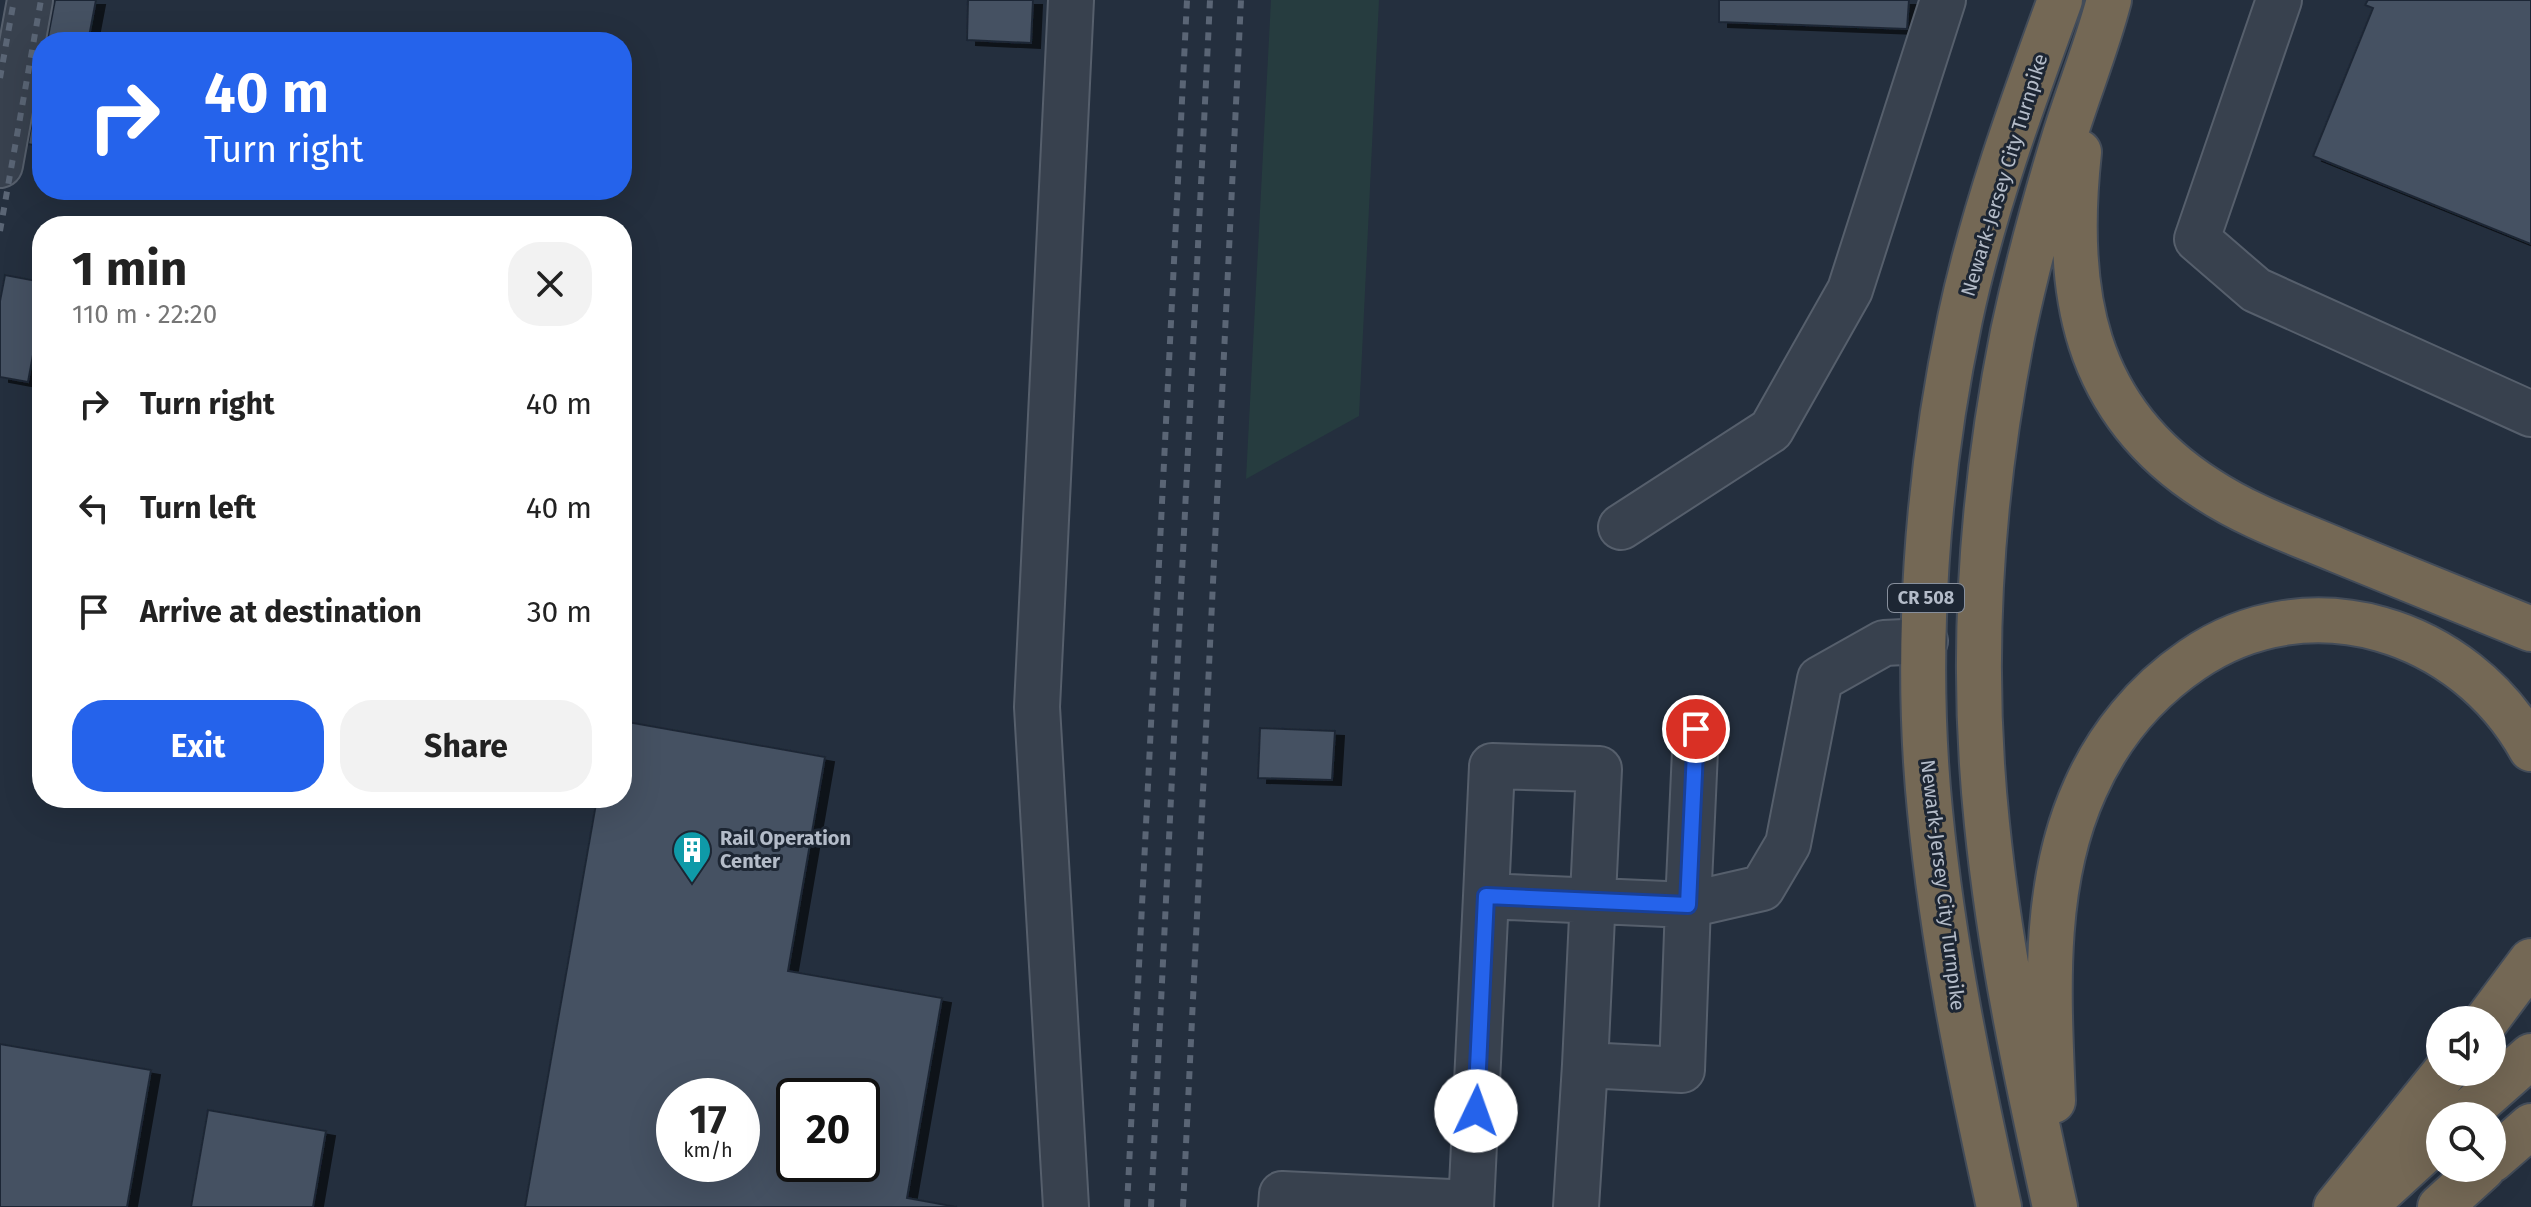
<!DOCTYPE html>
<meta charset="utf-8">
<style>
:root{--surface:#fff;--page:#f2f2f2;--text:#222;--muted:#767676;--accent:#2563eb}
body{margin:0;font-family:"Fira Sans",sans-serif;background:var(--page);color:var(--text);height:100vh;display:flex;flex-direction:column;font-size:30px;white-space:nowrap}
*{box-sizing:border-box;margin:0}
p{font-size:26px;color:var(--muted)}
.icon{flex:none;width:44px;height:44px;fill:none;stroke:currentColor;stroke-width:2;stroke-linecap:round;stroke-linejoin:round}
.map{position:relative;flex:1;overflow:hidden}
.details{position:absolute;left:32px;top:216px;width:600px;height:592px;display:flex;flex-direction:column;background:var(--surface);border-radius:32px;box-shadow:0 8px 32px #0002}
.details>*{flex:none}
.banner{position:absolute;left:32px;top:32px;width:600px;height:168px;border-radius:32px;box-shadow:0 8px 32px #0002;background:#2563eb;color:#fff;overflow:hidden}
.controls{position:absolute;left:2426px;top:1006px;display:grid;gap:16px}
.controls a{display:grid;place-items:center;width:80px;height:80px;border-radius:50%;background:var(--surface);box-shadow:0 8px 32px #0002;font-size:40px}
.speed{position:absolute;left:656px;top:1078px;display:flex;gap:16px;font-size:40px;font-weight:700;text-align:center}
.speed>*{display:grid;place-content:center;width:104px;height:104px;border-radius:50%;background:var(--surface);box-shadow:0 8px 32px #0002;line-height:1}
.speed small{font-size:20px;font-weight:400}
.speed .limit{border:4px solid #111;border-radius:12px;background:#fff;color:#111}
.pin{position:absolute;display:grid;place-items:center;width:68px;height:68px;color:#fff;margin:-34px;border:4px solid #fff;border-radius:50%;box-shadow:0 2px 8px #0007}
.me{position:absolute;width:88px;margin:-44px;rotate:3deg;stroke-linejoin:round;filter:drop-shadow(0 0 6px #0008)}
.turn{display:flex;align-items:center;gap:28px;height:168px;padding:0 40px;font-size:36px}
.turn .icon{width:104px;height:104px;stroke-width:2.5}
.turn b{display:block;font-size:56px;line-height:68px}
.round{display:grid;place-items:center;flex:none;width:84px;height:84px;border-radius:32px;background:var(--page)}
.overview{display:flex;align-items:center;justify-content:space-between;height:136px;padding:0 40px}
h1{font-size:48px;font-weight:700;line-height:60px}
.cta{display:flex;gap:16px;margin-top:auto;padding:16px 40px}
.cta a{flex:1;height:92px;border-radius:32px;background:var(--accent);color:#fff;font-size:32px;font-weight:700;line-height:92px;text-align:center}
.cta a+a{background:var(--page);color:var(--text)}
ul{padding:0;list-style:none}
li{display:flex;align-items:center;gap:24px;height:104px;padding:0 40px}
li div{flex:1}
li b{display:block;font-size:30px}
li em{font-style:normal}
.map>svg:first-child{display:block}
.green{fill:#263c3f}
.building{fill:#455162;stroke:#1f2835;stroke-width:2;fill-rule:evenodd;filter:url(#shadow)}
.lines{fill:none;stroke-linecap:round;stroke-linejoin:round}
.minor-casing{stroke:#565f6c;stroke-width:48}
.highway-casing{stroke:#434c59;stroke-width:48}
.minor{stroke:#38414e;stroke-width:44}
.highway{stroke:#746855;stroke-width:44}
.rail{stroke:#5a6575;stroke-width:6;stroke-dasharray:8 8;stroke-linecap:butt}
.route-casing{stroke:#184099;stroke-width:20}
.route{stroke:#2563eb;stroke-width:14}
.labels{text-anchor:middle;stroke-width:6;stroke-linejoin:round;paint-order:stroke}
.shield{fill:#1d2633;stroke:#878f9c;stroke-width:2}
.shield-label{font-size:18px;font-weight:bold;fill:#b4bcc9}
.street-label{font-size:20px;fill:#b4bcc9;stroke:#1d2633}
.poi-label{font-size:20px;font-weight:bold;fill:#b4bcc9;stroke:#1d2633;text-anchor:start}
</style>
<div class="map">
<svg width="2531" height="1207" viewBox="0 0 2531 1207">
<defs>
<filter id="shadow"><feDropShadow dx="9" dy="5" stdDeviation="0" flood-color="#0009"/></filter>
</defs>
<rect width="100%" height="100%" fill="#242f3e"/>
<path class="green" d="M1271,0H1379L1359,416L1246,479Z"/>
<path class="building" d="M55,0H96L88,42H47Z
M968,0H1033L1031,43L967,40Z
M1719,0H1909L1907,29L1719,22Z
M2368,0H2531V244L2313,156L2373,8L2365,5Z
M42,69V147L28,144Z
M5,275L42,282V306L28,382L0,377V301Z
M622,721L825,757L788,971L942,998L907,1198L957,1207H525L597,798H622ZM674,1096H742V1164H674ZM794,1096H862V1164H794Z
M1260,728L1335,731L1332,780L1258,778Z
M0,1044L151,1070L127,1207H0Z
M208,1110L326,1131L313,1207H191Z"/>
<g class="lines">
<g class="minor-casing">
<path id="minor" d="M2279,0L2197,239L2256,290L2531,414
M0,165L30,0
M1621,527L1771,430L1850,290L1943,0
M1585,1065L1599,769L1492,766L1486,896L1688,905L1696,729
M1066,1207L1037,707L1071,0
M1281,1207L1282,1194L1471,1203
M1471,1207L1486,896
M1576,1207L1585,1065L1682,1070L1688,905L1762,888L1788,844L1820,679L1884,643L1925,641"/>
</g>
<g class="highway-casing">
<path id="highway" d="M2079,152C2064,289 2082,409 2207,489C2248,516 2294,532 2339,551C2403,577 2467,603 2531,629
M2487,1020L2531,961
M2053,1101C2049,997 2041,886 2085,789C2108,737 2145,692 2192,660C2309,579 2465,629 2531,749
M2463,1116L2531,1056
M2492,1160L2531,1126
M2368,1203L2440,1137
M1999,1207C1970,1076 1943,945 1930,811C1914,651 1927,475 1960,319C1983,210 2022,104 2060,0
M2055,1207C2027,1080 2000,954 1987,824C1970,661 1981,493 2013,332C2027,266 2045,200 2065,135C2079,90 2097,46 2109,0
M2336,1207L2445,1072
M2440,1207L2483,1168"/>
</g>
<use href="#minor" class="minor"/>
<use href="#highway" class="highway"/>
<path class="rail" d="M0,78L14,0
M0,231L41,0
M1127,1207L1187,0
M1151,1207L1210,0
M1183,1207L1241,0"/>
</g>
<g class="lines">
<g class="route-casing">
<path id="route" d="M1476,1111L1486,896L1688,905L1696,729"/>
</g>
<use href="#route" class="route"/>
</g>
<defs>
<g id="building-pin" transform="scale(2)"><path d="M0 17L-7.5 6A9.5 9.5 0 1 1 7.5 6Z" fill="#0f9aa8" stroke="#1d2633"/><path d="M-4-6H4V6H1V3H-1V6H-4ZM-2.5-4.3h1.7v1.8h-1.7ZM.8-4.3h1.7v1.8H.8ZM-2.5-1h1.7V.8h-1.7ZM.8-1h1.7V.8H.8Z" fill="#fff"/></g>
</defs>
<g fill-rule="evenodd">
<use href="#building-pin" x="692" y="850"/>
</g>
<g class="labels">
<rect class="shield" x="1888" y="584" width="76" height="28" rx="6"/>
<g class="shield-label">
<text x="1926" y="604">CR 508</text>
</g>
<g class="street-label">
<text transform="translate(2004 175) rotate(-73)" y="7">Newark-Jersey City Turnpike</text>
<text transform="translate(1943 885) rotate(83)" y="7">Newark-Jersey City Turnpike</text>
</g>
<g class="poi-label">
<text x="720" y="845">Rail Operation<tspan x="720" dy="23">Center</tspan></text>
</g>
</g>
</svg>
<div class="controls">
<a><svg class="icon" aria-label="sound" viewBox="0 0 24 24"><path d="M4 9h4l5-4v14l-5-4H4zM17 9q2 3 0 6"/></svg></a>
<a><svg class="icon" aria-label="search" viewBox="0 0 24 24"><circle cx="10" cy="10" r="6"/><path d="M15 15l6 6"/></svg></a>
</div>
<div class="speed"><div>17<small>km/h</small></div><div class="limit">20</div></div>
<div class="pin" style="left:1696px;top:729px;background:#d93025"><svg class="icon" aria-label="arrive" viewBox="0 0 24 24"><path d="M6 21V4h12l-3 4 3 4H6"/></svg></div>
<svg class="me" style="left:1476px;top:1111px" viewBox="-20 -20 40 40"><circle r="19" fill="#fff"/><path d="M0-13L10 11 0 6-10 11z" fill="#2563eb"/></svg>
<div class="banner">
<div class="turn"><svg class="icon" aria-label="right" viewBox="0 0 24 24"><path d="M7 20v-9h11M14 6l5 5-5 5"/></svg><div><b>40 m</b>Turn right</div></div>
</div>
<section class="details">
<div class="overview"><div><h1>1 min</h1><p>110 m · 22:20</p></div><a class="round"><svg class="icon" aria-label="close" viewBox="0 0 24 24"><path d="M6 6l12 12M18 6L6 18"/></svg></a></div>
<ul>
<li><svg class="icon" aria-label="right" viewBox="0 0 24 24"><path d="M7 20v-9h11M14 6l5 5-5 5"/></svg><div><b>Turn right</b></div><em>40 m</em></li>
<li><svg class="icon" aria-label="left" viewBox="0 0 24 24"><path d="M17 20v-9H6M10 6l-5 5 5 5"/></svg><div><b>Turn left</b></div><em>40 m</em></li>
<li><svg class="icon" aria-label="arrive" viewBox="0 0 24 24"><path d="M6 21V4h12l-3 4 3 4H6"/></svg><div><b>Arrive at destination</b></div><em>30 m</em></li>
</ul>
<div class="cta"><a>Exit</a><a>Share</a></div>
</section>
</div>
